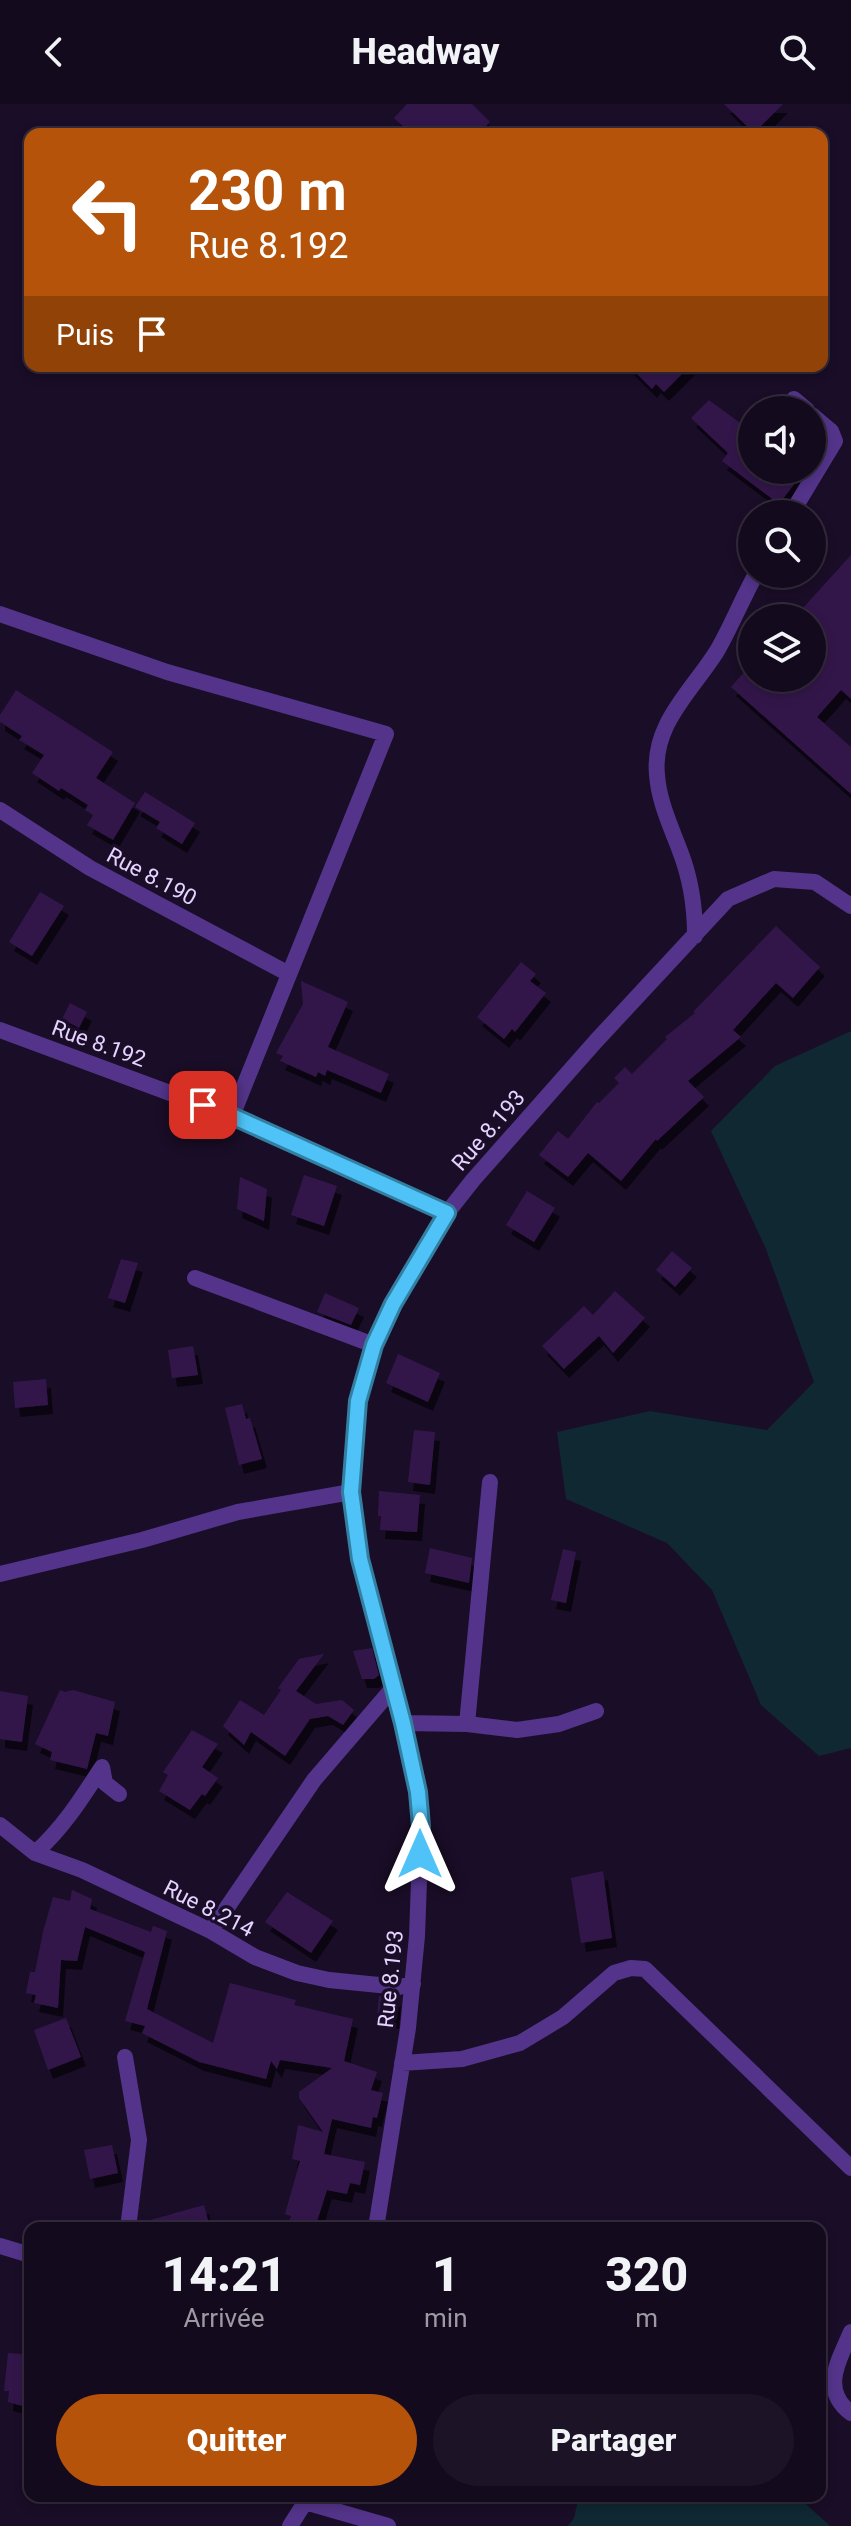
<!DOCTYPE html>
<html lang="fr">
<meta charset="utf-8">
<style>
:root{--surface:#140a1d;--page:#1d1326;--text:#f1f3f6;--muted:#9d9aa4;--line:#332b3b;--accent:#b45309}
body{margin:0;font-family:Roboto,sans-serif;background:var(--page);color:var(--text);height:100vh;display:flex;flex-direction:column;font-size:30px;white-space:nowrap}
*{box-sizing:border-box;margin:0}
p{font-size:26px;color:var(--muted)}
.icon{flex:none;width:44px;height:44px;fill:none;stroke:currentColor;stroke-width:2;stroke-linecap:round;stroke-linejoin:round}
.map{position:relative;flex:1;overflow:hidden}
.panel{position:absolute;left:24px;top:2118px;width:802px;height:280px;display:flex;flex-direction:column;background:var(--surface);border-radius:16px;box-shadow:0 4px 12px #0003,0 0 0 2px var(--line)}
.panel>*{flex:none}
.guide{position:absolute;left:24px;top:24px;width:804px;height:244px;border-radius:16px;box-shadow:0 4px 12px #0003,0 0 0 2px var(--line);background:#b45309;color:#fff;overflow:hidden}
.fabs{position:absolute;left:738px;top:292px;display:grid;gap:16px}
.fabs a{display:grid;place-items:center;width:88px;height:88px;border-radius:50%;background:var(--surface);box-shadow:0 4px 12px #0003,0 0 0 2px var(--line);font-size:40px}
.pin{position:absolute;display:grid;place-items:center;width:68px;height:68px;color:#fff;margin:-34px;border-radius:16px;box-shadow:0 4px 12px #0006}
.me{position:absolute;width:88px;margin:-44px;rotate:0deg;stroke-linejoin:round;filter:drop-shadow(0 0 6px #0008)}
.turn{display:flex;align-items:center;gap:28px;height:168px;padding:0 32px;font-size:36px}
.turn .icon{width:104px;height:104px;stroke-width:2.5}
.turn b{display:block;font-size:56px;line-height:68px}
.then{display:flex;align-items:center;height:76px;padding:0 32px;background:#0003;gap:16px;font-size:30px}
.eta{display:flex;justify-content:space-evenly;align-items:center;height:136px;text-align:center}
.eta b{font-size:48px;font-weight:800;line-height:56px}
.cta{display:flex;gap:16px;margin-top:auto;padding:16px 32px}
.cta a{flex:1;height:92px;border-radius:48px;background:var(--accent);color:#fff;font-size:32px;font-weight:800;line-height:92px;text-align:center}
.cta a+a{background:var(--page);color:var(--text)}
header{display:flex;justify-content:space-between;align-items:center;height:104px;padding:0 32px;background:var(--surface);font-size:36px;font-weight:800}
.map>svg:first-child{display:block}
.green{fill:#0f2832}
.building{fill:#32174a;filter:url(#shadow)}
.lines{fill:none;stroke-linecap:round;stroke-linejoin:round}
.street{stroke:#53348a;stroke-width:16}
.route-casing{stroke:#337fa1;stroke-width:20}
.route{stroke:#4fc3f7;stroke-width:14}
.labels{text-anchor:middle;stroke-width:7;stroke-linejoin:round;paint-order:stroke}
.street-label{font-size:22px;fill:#e6d3ff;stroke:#1a0d27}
</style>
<header><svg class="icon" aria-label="back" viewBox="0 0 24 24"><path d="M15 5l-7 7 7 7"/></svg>Headway<svg class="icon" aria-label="search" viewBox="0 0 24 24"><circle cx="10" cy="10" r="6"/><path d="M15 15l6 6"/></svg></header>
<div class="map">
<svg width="851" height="2422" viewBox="0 0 851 2422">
<defs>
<filter id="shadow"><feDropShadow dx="5" dy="9" stdDeviation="0" flood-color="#0009"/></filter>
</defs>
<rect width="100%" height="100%" fill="#1a0d27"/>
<path class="green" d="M851,927V1644L819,1652L761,1601L712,1486L667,1439L566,1395L557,1328L650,1307L767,1326L814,1278L766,1145L711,1027L775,962Z
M579,2392H797L830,2422H568L574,2414Z"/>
<path class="building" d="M407,0H472L490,18L478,30H411L394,14Z
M724,0H783L754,29Z
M629,262H690L664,288L656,280L652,285Z
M709,296L752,328V366H805L779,400L722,357L728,349L691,314Z
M851,451V595L841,586L817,613L851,643V690L731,583L752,559V574H812V514H794Z
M16,586L113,648L96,674L135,699L113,736L87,721L93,711L85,706L88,701L61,684L59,687L32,669L44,651L19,636L22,632L0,618V611Z
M145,688L195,719L182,740L156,724L160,718L135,703Z
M40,788L64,802L32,852L9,838Z
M776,822L820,863L793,894L776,879L733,926L741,933L688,977L704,993L657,1037L656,1035L621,1077L588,1049L568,1073L539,1051L558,1027L568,1035L597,998L599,999L619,979L614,974L625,963L632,970L667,935L665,933L695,909L693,908Z
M521,858L536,870L530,877L546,889L515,928L512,925L504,935L477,913Z
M301,877L348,898L328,943L389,970L381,989L327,966L325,972L318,968L316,973L280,957L283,952L276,949L303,900Z
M70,899L87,908L79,924L62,915Z
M304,1071L337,1082L324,1122L291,1111Z
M240,1073L267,1085L264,1117L237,1105Z
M527,1087L555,1104L534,1138L506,1121Z
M672,1147L692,1164L675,1183L656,1166Z
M121,1155L138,1159L125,1199L108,1194Z
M615,1187L645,1214L613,1249L599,1232L564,1265L542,1242L584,1202L593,1211Z
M325,1189L359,1204L351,1221L317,1208Z
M193,1242L198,1271L172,1274L168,1246Z
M398,1250L440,1269L428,1298L386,1279Z
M46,1275L48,1301L15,1304L13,1278Z
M242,1300L246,1315L250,1314L262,1355L239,1361L225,1304Z
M414,1326L435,1328L430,1381L408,1378Z
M379,1387L420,1391L417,1428L380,1426L381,1412H378Z
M430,1444L472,1454L469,1479L425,1469Z
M563,1445L576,1448L566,1499L551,1496Z
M372,1544L379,1571L374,1575H362L353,1547Z
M324,1550L296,1587L316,1600L342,1596L354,1606L343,1621L328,1612L310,1615L285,1652L251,1628L244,1641L223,1622L240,1596L264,1611L281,1586L278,1584L299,1555Z
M60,1586L65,1588L73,1586L115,1598L108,1632L96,1629L87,1665L50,1656L52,1648L35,1640Z
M0,1587L28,1592L22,1638L0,1635Z
M192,1626L218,1640L202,1663L218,1674L205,1692L202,1690L190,1706L159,1687L168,1671L163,1668Z
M603,1767L612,1834L581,1839L571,1774Z
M72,1786L92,1795L90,1805L151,1828L153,1822L167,1827L147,1905L213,1939L230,1879L296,1896L294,1901L353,1915L344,1957L377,1968L371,1986L383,1989L377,2014L373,2013L371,2024L332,2015L324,2050L365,2058L360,2081L350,2079L347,2090L327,2086L315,2124H287L291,2112L285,2110L300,2057L292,2055L298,2021L323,2028L299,1994V1988L332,1964L280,1956L277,1965L271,1957L266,1975L199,1958L142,1929L145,1922L125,1917L145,1848L85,1823L77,1857L61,1856L58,1904L34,1899L36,1891L26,1889L30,1868H35L43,1828L53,1793L70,1797Z
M287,1788L333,1817L311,1849L265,1818Z
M379,1892L396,1894L394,1916L377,1913Z
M66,1914L81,1953L48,1966L34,1926Z
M112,2041L118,2069L90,2075L84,2046Z
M204,2101L210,2124H140V2119Z
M8,2249L23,2250L30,2260V2304L8,2298L9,2287H4Z"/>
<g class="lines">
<path class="street" d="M794,295L807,306
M791,410L835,337L831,327L812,311
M0,510L167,568L386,630L232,1012
M0,706L90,764L289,870
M695,832C695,802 691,775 680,747C671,723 659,698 657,671C652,620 692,587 717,547C731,523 742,495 756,470
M0,926L232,1012L447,1109
M195,1174L374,1241
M0,1470L142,1436L238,1408L351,1388
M403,1619L467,1620L517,1626L559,1620L596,1607
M467,1620L490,1378
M0,1721L35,1749L82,1766L211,1827L255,1853L297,1869L329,1876L399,1883L413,1880
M35,1749C63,1724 82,1694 102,1663L105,1679L119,1690
M211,1827L314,1676L393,1584
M125,1953L139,2036L128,2124
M402,1959L462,1955L520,1939L563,1913L614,1869L631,1864L645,1865L851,2064
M376,2124L408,1924L417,1832L421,1722L418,1688L403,1619L360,1455L351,1388L358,1297L374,1241L393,1200L447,1109L473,1076L596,937L728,795L774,775L815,778L851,802
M0,2142L30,2151
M851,2228C839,2256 820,2286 851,2309
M305,2398L388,2422
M290,2422L309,2392"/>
</g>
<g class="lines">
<g class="route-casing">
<path id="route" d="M203,1001L232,1012L447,1109L393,1200L374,1241L358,1297L351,1388L360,1455L403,1619L418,1688L421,1722L420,1750"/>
</g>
<use href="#route" class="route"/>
</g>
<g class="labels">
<g class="street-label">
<text transform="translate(152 772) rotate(28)" y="8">Rue 8.190</text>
<text transform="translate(99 939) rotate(20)" y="8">Rue 8.192</text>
<text transform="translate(488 1026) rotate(-49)" y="8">Rue 8.193</text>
<text transform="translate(209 1804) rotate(27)" y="8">Rue 8.214</text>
<text transform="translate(390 1875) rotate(-84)" y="8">Rue 8.193</text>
</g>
</g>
</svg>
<div class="fabs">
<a><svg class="icon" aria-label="sound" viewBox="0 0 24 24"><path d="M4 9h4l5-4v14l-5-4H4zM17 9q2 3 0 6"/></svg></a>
<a><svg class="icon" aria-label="search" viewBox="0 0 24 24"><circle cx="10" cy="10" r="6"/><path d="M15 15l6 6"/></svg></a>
<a><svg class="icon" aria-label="layers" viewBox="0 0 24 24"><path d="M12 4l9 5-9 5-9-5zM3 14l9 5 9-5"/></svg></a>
</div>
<div class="pin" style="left:203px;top:1001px;background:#d93025"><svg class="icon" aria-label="arrive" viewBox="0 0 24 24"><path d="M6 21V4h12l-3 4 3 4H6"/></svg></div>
<svg class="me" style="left:420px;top:1750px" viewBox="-20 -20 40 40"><path d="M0-17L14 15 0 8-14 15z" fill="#4fc3f7" stroke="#fff" stroke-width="4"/></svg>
<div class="guide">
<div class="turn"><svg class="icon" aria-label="left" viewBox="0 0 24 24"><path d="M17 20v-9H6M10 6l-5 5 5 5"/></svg><div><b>230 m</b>Rue 8.192</div></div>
<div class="then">Puis<svg class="icon" aria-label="arrive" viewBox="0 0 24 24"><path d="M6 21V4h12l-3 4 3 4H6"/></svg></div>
</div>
<section class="panel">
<div class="eta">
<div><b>14:21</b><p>Arrivée</p></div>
<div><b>1</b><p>min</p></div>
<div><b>320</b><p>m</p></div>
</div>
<div class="cta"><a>Quitter</a><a>Partager</a></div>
</section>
</div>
